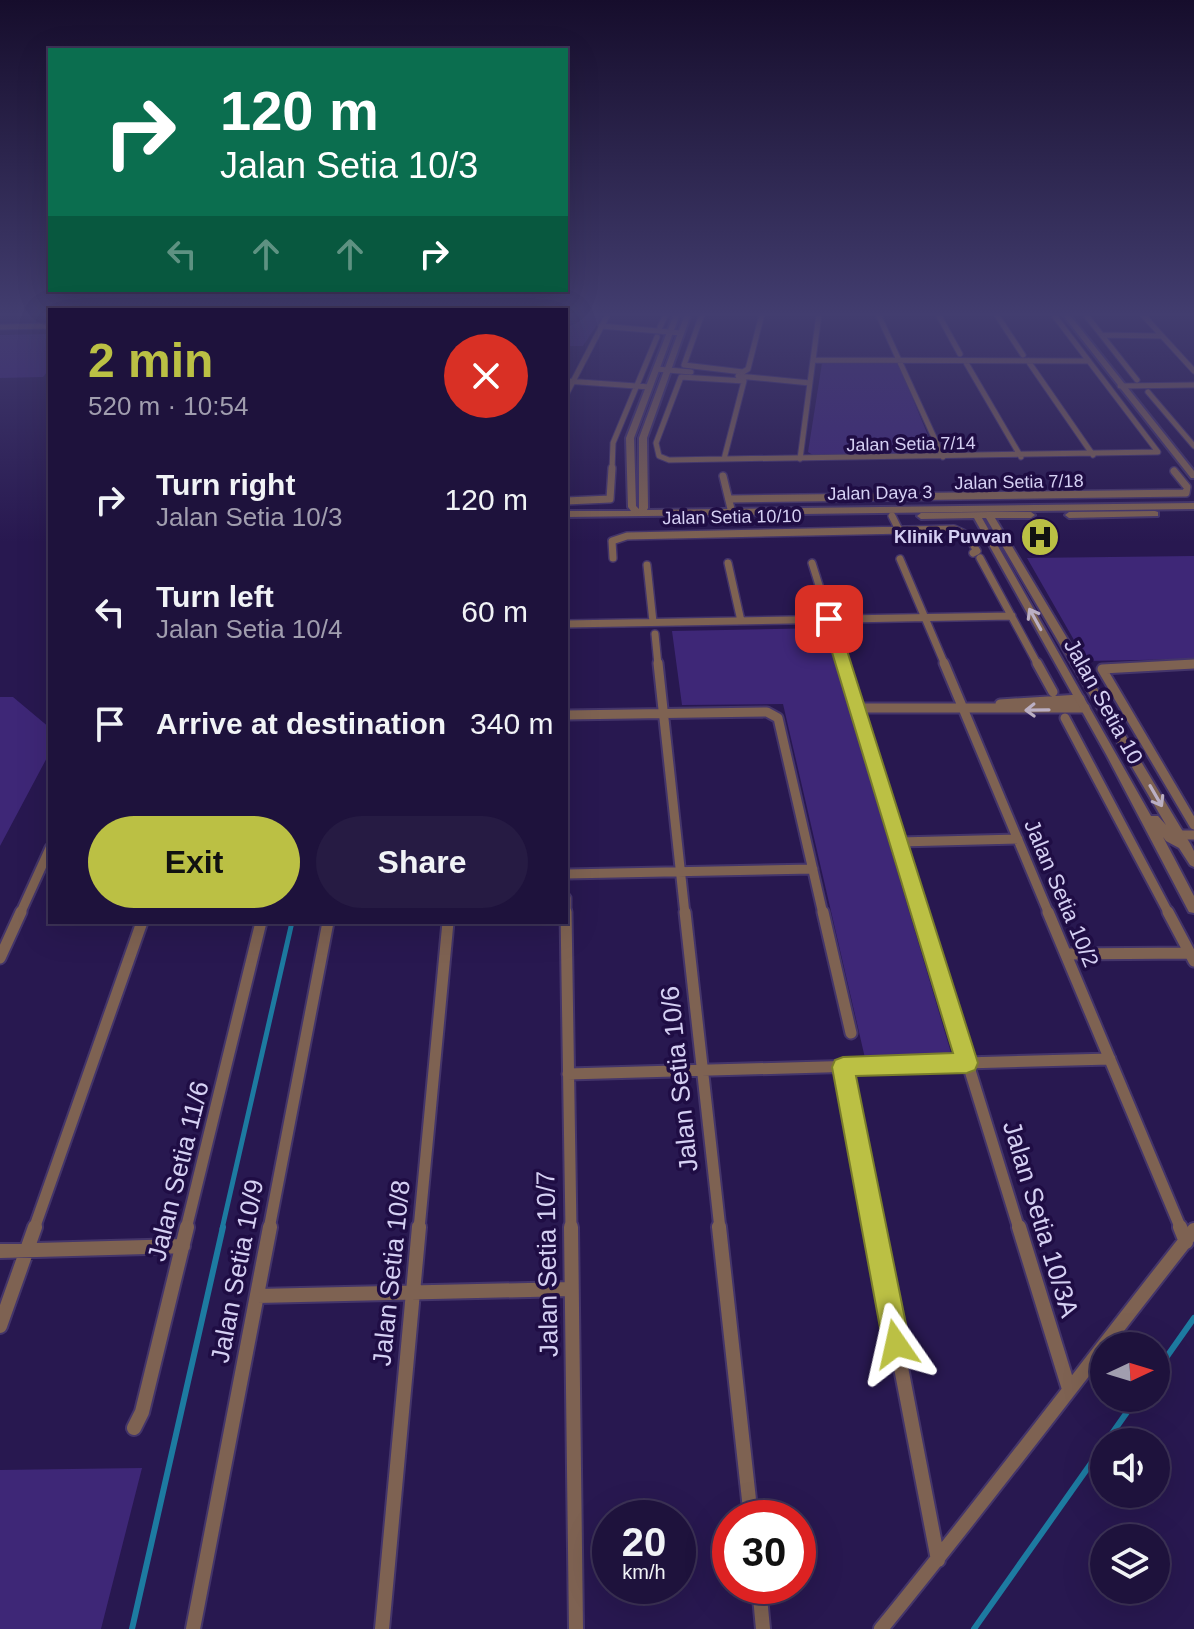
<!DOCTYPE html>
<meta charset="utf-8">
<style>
:root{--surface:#1e123c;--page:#261b43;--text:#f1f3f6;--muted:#a19eaf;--line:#3c3256;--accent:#bbc044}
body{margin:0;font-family:Arial,sans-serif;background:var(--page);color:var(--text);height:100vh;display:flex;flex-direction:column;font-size:30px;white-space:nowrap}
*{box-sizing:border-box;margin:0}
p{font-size:26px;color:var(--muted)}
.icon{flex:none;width:44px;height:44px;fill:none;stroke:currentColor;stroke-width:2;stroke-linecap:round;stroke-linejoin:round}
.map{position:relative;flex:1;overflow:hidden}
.side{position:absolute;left:48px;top:308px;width:520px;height:616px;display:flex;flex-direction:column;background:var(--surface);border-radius:0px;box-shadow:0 8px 32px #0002,0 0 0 2px var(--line)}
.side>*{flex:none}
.guide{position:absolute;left:48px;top:48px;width:520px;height:244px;border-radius:0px;box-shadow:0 8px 32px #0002,0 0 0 2px var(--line);background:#0b6e4f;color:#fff;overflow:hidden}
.needle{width:52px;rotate:86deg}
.buttons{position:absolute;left:1090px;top:1332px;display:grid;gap:16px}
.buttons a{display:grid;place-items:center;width:80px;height:80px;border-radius:50%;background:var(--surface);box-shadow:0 8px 32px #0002,0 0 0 2px var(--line);font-size:40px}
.speed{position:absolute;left:592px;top:1500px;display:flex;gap:16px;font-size:40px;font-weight:700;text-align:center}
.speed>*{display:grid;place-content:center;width:104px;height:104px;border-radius:50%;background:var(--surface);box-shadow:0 8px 32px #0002,0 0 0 2px var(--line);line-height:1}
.speed small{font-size:20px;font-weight:400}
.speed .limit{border:12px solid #d22;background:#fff;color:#111}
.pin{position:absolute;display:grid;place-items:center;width:68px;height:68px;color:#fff;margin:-34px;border-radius:16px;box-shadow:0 4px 12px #0006}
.me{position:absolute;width:88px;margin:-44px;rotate:349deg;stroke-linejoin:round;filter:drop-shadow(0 0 6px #0008)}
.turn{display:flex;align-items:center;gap:28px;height:168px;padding:0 40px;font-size:36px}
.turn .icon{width:104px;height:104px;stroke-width:2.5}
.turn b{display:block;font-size:56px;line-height:68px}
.lanes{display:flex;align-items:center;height:76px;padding:0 40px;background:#0003;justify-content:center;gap:40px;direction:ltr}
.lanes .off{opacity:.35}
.round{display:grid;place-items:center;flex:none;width:84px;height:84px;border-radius:42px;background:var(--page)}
.head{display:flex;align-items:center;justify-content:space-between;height:136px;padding:0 40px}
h1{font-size:48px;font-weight:600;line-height:60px;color:var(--accent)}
.button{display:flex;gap:16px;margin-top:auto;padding:16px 40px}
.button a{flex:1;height:92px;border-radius:48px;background:var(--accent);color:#111;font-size:32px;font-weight:600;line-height:92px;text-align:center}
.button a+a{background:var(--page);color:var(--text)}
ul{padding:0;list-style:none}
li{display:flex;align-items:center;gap:24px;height:112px;padding:0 40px}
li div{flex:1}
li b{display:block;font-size:30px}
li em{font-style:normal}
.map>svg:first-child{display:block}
.green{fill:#3e2777}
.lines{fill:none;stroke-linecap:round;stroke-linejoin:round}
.stream-far1{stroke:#1d7ba1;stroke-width:5}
.stream{stroke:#1d7ba1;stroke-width:6}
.minor-far4-casing{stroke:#44356a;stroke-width:7}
.minor-far3-casing{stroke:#44356a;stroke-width:10}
.minor-far2-casing{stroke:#44356a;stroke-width:13}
.minor-far1-casing{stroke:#44356a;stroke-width:15}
.minor-casing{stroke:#44356a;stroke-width:18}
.tertiary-casing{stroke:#44356a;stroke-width:4}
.minor-far4{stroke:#7e6252;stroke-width:5}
.minor-far3{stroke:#7e6252;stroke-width:7}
.minor-far2{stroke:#7e6252;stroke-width:9}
.minor-far1{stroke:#7e6252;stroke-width:11}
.minor{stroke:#7e6252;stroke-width:14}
.tertiary{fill:#7e6252;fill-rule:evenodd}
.oneway{stroke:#bbafc3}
.route{fill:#bbc044;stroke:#7a7d2c;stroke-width:2}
.labels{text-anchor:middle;stroke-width:7;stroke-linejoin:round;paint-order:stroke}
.far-street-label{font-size:18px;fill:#d5d0f3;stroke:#1f0d44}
.far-poi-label{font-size:18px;font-weight:bold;fill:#d5d0f3;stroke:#1f0d44;text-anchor:end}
.street-label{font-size:22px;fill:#d5d0f3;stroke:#1f0d44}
.near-street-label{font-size:26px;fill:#d5d0f3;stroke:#1f0d44}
</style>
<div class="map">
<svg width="1194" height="1629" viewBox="0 0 1194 1629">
<rect width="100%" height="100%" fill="#281850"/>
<path class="green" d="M566,314H604L583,346H566Z
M50,334V369L43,377L0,378V335Z
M822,363H898L934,450L930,454L813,455L808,452Z
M1194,556V659L1086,661L1027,558Z
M825,628L952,1056L865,1058L783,704L682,705L672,631Z
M0,697H13L50,728V752L0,846Z
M142,1468L101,1629H0V1470Z"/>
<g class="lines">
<path class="stream-far1" d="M222,1229L292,922"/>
<path class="stream" d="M1156,1372L1194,1318
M1106,1442L1137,1398
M132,1629L223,1227
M974,1629L1104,1445"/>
<g class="minor-far4-casing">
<path id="minor-far4" d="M702,314L684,365L743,372L748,369L762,314
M878,314L943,457
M938,314L960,354
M996,314L1023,355
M1085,314L1137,380
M1142,314L1194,371
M601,326L681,333
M0,327L50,326
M660,327L666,314
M1102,335L1161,336
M813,360L1089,361
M965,361L1021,457
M1028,361L1093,455
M656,369L691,372
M738,376L810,383
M681,377L744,381L724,459L669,460L659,456L656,443Z
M566,381L650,387
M1120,386L1194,385
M1148,392L1194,446
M566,395L608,314
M724,459L1158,452L1053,314
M800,459L819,314
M612,470L613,443L657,337"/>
</g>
<g class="minor-far3-casing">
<path id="minor-far3" d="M723,476L732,513
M729,499L1186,493L1187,487L1174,471
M566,501L610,499L612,468
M892,516L899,530
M613,558L612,541L627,536L954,529L967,535L977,551L973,553
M980,558L1038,665
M900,559L945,665
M728,563L741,621
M812,563L844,665
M647,565L653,622
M566,624L1012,616
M655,634L658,665
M1170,665L1194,664"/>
</g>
<g class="minor-far2-casing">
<path id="minor-far2" d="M658,663L685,914
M843,663L921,914
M944,663L1049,914
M1037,663L1053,692
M1194,664L1102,669L1194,825
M1000,704L1080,699
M857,708H1085
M566,715L767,712L778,718L823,914
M1065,718L1169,914
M1179,835H1194
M899,842L1018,839
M566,874L813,869
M566,898V914
M20,914L50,848"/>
</g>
<g class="minor-far1-casing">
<path id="minor-far1" d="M566,912L571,1229
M685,912L720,1229
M823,912L851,1033
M921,912L1019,1229
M1048,912L1181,1229
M1168,912L1194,961
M1066,954L1190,953
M0,958L21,912
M843,1067L874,1229
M568,1074L1110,1059
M34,1229L142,922
M186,1229L261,922
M269,1229L328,922
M419,1229L448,922"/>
</g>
<g class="minor-casing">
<path id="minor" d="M571,1227L576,1629
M719,1227L751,1518
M874,1227L938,1560
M1019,1227L1069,1389
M1180,1227L1186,1242
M0,1251L183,1246
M257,1296L571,1289
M0,1326L35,1227
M134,1428L142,1412L187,1227
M759,1586L763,1629
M193,1629L270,1227
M382,1629L419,1227
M881,1629C988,1498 1089,1363 1194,1230"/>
</g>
<g class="tertiary-casing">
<path id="tertiary" d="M674,314H680L634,438L636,506L639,509V438L685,314H691L647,438L648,508L647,510L1194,503V509L566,517V511H631L628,507L626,438Z
M1062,314H1069L1194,471V478H1191Z
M1155,511L1158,512V516L1069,518L1065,515L1069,512Z
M989,512H1031L1035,515L1031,518H995L1191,845L1194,851V867L1190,865L1179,848L1166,841L1163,837L1194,896V913L1189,912L1107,756L974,518L921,519L917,516L921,513ZM982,518H986L1166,825L1158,816H1151Z"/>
</g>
<use href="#minor-far4" class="minor-far4"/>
<use href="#minor-far3" class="minor-far3"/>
<use href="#minor-far2" class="minor-far2"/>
<use href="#minor-far1" class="minor-far1"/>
<use href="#minor" class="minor"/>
<use href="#tertiary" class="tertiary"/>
</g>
<defs><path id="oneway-shaft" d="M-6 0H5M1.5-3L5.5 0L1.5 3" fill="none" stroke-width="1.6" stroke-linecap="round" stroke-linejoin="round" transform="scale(2)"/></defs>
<g class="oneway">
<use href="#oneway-shaft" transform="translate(1035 619) rotate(-119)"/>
<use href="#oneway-shaft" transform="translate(1037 710) rotate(179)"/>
<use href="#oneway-shaft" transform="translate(1156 796) rotate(60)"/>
</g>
<linearGradient id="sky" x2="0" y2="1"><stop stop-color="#160d2c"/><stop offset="0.58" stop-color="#423d6f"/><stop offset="1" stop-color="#423d6f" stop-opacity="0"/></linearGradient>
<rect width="1194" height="542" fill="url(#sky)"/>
<path class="route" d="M829,615L837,619L978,1063L975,1070L967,1073L856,1076L910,1344L906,1354L896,1358L887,1354L883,1344L832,1067L835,1060L843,1057L953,1053L822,619Z"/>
<defs>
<g id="hospital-disc" transform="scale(2)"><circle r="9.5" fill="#bbc044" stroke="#1f0d44"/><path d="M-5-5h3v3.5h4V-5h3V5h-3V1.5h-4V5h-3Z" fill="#111"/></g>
</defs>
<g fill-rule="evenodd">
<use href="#hospital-disc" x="1040" y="537"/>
</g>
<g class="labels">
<g class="far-street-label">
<text transform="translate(911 444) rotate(-1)" y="6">Jalan Setia 7/14</text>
<text transform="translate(1019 482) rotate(-1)" y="6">Jalan Setia 7/18</text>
<text transform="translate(880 493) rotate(-1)" y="6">Jalan Daya 3</text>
<text transform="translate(732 517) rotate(-1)" y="6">Jalan Setia 10/10</text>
</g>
<g class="far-poi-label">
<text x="1012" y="543">Klinik Puvvan</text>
</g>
<g class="street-label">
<text transform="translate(1104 701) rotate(61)" y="8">Jalan Setia 10</text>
<text transform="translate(1062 893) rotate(67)" y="8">Jalan Setia 10/2</text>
</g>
<g class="near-street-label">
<text transform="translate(679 1079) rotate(-96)" y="9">Jalan Setia 10/6</text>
<text transform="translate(178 1171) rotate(-76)" y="9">Jalan Setia 11/6</text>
<text transform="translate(1041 1219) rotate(73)" y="9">Jalan Setia 10/3A</text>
<text transform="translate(547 1264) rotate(-91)" y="9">Jalan Setia 10/7</text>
<text transform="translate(237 1271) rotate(-79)" y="9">Jalan Setia 10/9</text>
<text transform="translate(391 1273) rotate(-84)" y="9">Jalan Setia 10/8</text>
</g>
</g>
</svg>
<div class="buttons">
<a><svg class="needle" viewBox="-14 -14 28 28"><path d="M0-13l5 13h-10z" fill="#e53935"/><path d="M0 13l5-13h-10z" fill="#a19eaf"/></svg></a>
<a><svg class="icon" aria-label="sound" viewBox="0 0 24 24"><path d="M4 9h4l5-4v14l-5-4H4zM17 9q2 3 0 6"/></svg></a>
<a><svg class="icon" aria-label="layers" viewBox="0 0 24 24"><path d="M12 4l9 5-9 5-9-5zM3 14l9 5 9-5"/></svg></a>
</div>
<div class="speed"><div>20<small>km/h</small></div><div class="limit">30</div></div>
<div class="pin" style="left:829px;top:619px;background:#d93025"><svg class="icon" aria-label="arrive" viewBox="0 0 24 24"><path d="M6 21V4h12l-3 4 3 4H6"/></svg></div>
<svg class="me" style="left:896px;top:1344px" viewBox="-20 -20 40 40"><path d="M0-17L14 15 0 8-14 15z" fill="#bbc044" stroke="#fff" stroke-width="4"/></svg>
<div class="guide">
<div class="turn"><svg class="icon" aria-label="right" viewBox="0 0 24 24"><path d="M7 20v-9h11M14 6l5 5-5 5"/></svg><div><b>120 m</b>Jalan Setia 10/3</div></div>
<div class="lanes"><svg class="icon off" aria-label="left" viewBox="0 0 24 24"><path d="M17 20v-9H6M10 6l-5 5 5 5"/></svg><svg class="icon off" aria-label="ahead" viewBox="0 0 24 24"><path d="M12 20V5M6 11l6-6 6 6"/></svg><svg class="icon off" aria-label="ahead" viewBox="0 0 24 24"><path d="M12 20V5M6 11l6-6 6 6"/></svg><svg class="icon" aria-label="right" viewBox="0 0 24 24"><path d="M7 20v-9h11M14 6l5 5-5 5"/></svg></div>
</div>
<section class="side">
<div class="head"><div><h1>2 min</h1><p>520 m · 10:54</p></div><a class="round" style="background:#d93025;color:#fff"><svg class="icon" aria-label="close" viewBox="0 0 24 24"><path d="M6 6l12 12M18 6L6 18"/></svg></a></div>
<ul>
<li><svg class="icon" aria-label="right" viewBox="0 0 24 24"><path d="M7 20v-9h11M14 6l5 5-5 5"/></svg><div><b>Turn right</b><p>Jalan Setia 10/3</p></div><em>120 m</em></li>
<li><svg class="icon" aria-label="left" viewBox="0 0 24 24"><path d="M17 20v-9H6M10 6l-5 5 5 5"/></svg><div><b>Turn left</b><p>Jalan Setia 10/4</p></div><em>60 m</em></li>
<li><svg class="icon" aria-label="arrive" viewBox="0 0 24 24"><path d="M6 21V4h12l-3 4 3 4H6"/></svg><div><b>Arrive at destination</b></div><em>340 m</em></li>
</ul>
<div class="button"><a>Exit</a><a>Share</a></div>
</section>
</div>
